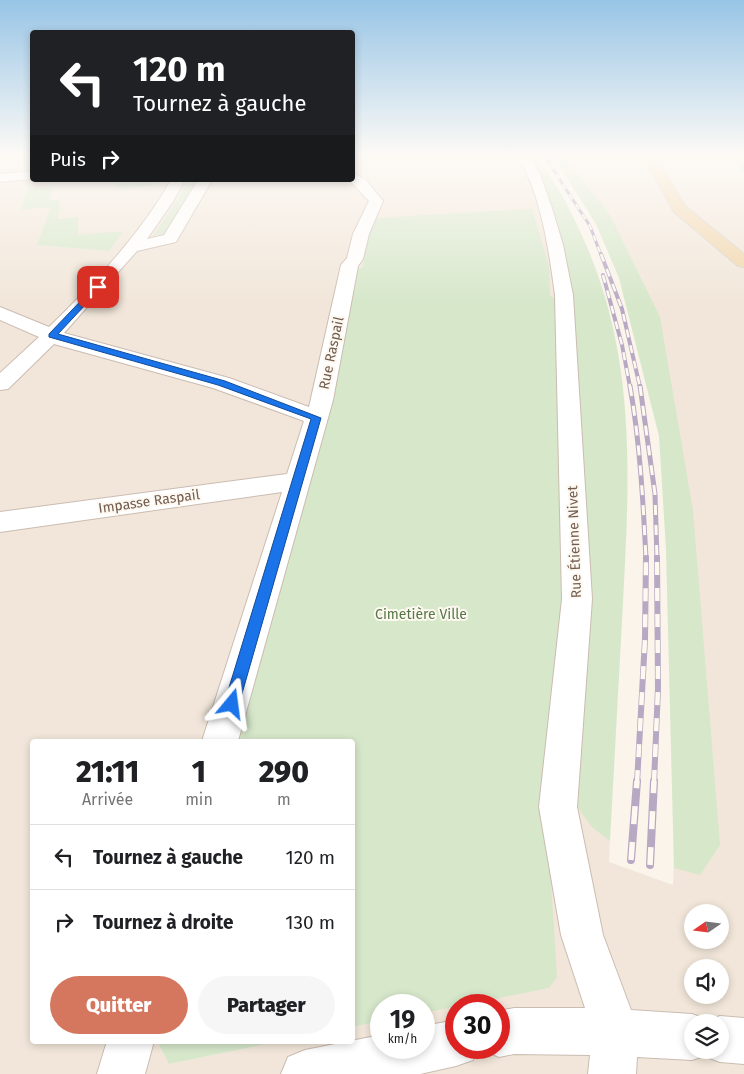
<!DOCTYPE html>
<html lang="fr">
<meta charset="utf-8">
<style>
:root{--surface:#fff;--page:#f6f6f6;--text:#202124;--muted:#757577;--line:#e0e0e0;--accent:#d5775e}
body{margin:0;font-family:"Fira Sans",sans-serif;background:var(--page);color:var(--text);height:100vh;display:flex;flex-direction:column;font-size:19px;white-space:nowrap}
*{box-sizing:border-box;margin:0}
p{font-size:16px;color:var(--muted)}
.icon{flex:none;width:28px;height:28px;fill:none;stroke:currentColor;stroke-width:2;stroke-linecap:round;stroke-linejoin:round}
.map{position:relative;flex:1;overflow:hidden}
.details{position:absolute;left:30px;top:739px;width:325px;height:305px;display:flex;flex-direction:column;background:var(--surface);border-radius:5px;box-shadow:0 2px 8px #0003}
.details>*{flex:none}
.guide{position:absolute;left:30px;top:30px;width:325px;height:152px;border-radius:5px;box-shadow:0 2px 8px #0003;background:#202124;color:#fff;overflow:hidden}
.needle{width:32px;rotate:256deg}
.fabs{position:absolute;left:684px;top:904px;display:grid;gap:10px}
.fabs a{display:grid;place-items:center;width:45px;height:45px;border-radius:50%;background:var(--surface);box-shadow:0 2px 8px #0003;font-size:25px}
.speed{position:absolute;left:370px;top:994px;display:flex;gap:10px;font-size:25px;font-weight:700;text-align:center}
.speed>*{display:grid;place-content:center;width:65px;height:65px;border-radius:50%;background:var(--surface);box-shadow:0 2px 8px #0003;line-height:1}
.speed small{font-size:12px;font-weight:400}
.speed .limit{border:8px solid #d22;background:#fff;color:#111}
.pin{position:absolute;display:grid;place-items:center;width:42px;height:42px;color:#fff;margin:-21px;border-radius:10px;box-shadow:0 2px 8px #0006}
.me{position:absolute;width:55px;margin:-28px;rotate:16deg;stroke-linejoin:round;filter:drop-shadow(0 0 4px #0008)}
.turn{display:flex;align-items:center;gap:18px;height:105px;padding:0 20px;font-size:22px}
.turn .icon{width:65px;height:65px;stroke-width:2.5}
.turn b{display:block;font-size:35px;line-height:42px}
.then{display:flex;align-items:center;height:48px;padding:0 20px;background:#0003;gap:10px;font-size:19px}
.eta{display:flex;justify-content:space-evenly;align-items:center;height:85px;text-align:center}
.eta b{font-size:30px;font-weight:800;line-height:35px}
.action{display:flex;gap:10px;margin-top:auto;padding:10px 20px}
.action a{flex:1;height:58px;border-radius:30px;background:var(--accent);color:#fff;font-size:20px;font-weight:800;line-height:58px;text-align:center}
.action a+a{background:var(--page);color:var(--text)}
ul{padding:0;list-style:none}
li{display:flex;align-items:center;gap:15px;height:65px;padding:0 20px;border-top:1px solid var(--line)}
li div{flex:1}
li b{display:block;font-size:19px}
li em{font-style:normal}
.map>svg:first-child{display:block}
.residential{fill:#f1e6d9;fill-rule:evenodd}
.green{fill:#d6e7ca}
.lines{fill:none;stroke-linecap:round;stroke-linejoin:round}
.stream{fill:#a8ccd3;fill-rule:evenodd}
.minor-casing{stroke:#cbbcb1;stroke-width:2}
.major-casing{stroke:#d8d1ce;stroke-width:2}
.minor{fill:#fff;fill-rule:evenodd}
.major{fill:#f1d6ab;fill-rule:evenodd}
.rail-far4-casing{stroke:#b7a9c3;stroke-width:3}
.rail-far3-casing{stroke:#b7a9c3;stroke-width:4}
.rail-far2-casing{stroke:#b7a9c3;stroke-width:5}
.rail-far1-casing{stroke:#b7a9c3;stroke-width:6}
.rail-casing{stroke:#b7a9c3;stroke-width:8}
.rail-far4{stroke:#fdf8f0;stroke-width:2;stroke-dasharray:6;stroke-linecap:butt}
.rail-far3{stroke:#fdf8f0;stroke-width:2.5;stroke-dasharray:8;stroke-linecap:butt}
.rail-far2{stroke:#fdf8f0;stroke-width:3;stroke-dasharray:10;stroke-linecap:butt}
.rail-far1{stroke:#fdf8f0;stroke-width:4.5;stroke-dasharray:13;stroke-linecap:butt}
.rail{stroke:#fdf8f0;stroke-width:5.5;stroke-dasharray:18;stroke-linecap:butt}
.route{fill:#1a73e8;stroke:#114b97}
.labels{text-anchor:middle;stroke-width:4;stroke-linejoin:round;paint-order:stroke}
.street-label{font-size:14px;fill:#725c50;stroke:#fdf8f0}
.park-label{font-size:14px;fill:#57774a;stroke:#fdf8f0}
</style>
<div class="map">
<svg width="744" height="1074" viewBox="0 0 744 1074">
<rect width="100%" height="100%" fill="#faf4ea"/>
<path class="residential" d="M0,154H32V180H352L353,154H529L567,213L615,671L609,862L673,885L682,662L676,515L625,274L555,154H744V1074H0ZM369,228L549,266V988L461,1005H499V1048H456V1006L424,1013V1048H381V1021L353,1027L352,1041H281L169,1064L157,1041H32V741H235L335,395L336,356L353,269L362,268ZM692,912H720V940H692ZM692,968H720V995H692ZM692,1022H720V1050H692Z"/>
<path class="green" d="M525,154H532C552,175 566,201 578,227C640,356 629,484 622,621C618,695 614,768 610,841L592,827L575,804L579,423L574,298L550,203L534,166Z
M548,154H561L610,215L660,317L693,511L720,845L700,875L674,868L666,549L659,436L619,278L596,224L560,167Z
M117,180H158L153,185L117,189Z
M190,180H196L177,216L165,233L153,236Z
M52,187L50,200H60L58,219L78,217V235L124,231L109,251L37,245L51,207L21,210L27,189Z
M532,209L549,266L550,295L555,299L568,598L549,850L557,977L549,988L424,1013V1005H381V1021L353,1027L352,741H235L335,395L336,356L353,269L362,268L373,218Z
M157,1041H281L169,1064Z"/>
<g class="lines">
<path class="stream" d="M739,164H741L744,168V171Z"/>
<g class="minor-casing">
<path id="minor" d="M516,154H528L540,174L552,208L563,245L573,295L592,599L577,807L603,935L631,1010L692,1014L708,1020L720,1016L744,1018V1064L720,1062L704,1056L692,1060L637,1057L636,1074H588L590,1055L514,1054L499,1057L483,1050L481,1048H499V1011L514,1008H585L561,935L539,807L562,599L555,295C549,251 541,191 516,154ZM692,1022H720V1050H692Z
M32,171V179L0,182V174Z
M352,172L366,180L383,201L369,234L363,259L358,266L333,400L238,741H202L282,492L0,532V512L287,474L304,421L213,388L54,344L8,389L0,390V373L39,337L0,320V307L49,327C94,283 140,235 171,180H185L172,203L147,239L164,235L198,180H212L176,242L137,251L64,333L229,378L309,407L341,265L347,258L353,234L369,201L349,180H352Z
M456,1020V1048H478L473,1060L456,1066L420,1074H281L288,1057L305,1050L381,1035V1048H424V1026Z
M107,1041H154L145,1074H97Z"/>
</g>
<g class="major-casing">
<path id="major" d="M642,154H654L685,206L744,254V267L738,266L674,212Z"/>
</g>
<use href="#minor" class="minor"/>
<use href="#major" class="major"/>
<g class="rail-far4-casing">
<path id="rail-far4" d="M543,154L590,226L601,255"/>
</g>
<g class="rail-far3-casing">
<path id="rail-far3" d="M601,254L622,309L640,387
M603,275L622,345L630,387"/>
</g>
<g class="rail-far2-casing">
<path id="rail-far2" d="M630,386C640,443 643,500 646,559
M640,386L655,494L657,559"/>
</g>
<g class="rail-far1-casing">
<path id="rail-far1" d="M637,783L645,639L646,557
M654,783L658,688L657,557"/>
</g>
<g class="rail-casing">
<path id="rail" d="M631,860L637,781
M650,865L654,781"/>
</g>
<use href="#rail-far4" class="rail-far4"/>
<use href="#rail-far3" class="rail-far3"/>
<use href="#rail-far2" class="rail-far2"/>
<use href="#rail-far1" class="rail-far1"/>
<use href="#rail" class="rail"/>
</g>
<linearGradient id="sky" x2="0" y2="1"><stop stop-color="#98c5e6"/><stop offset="0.51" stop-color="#fdfaf6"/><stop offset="1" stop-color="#fdfaf6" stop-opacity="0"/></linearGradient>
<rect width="744" height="304" fill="url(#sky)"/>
<path class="route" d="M95,286L102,287L58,334L225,381L321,418L239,704L236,709L232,710L227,709L224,704L311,419L218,385L49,337V334Z"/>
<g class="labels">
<g class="street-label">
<text transform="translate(331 353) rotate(-78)" y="5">Rue Raspail</text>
<text transform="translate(149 501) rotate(-8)" y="5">Impasse Raspail</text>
<text transform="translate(574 542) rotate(-92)" y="5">Rue Étienne Nivet</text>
</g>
<g class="park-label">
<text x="421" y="619">Cimetière Ville</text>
</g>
</g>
</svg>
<div class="fabs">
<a><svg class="needle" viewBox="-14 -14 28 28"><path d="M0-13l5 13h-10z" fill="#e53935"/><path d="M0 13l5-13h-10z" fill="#757577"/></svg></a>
<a><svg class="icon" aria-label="sound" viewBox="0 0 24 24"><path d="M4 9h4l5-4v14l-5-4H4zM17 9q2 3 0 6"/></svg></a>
<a><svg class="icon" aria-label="layers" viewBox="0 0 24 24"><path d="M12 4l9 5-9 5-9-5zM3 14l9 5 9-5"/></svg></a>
</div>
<div class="speed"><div>19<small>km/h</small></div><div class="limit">30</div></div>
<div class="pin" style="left:98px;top:287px;background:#d93025"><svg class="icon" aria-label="arrive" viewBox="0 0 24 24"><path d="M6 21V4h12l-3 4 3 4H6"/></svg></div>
<svg class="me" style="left:232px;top:704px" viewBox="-20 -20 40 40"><path d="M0-17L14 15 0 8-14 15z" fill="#1a73e8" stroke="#fff" stroke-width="4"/></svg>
<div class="guide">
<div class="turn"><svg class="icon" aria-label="left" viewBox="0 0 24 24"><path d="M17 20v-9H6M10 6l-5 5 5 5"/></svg><div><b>120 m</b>Tournez à gauche</div></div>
<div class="then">Puis<svg class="icon" aria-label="right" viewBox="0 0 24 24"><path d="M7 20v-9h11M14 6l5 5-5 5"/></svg></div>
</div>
<section class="details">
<div class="eta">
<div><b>21:11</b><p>Arrivée</p></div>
<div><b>1</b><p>min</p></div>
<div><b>290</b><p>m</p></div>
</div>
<ul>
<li><svg class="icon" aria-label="left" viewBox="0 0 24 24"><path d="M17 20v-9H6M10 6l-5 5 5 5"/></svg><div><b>Tournez à gauche</b></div><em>120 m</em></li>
<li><svg class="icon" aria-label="right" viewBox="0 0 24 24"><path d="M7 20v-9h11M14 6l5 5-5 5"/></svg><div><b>Tournez à droite</b></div><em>130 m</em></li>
</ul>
<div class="action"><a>Quitter</a><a>Partager</a></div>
</section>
</div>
